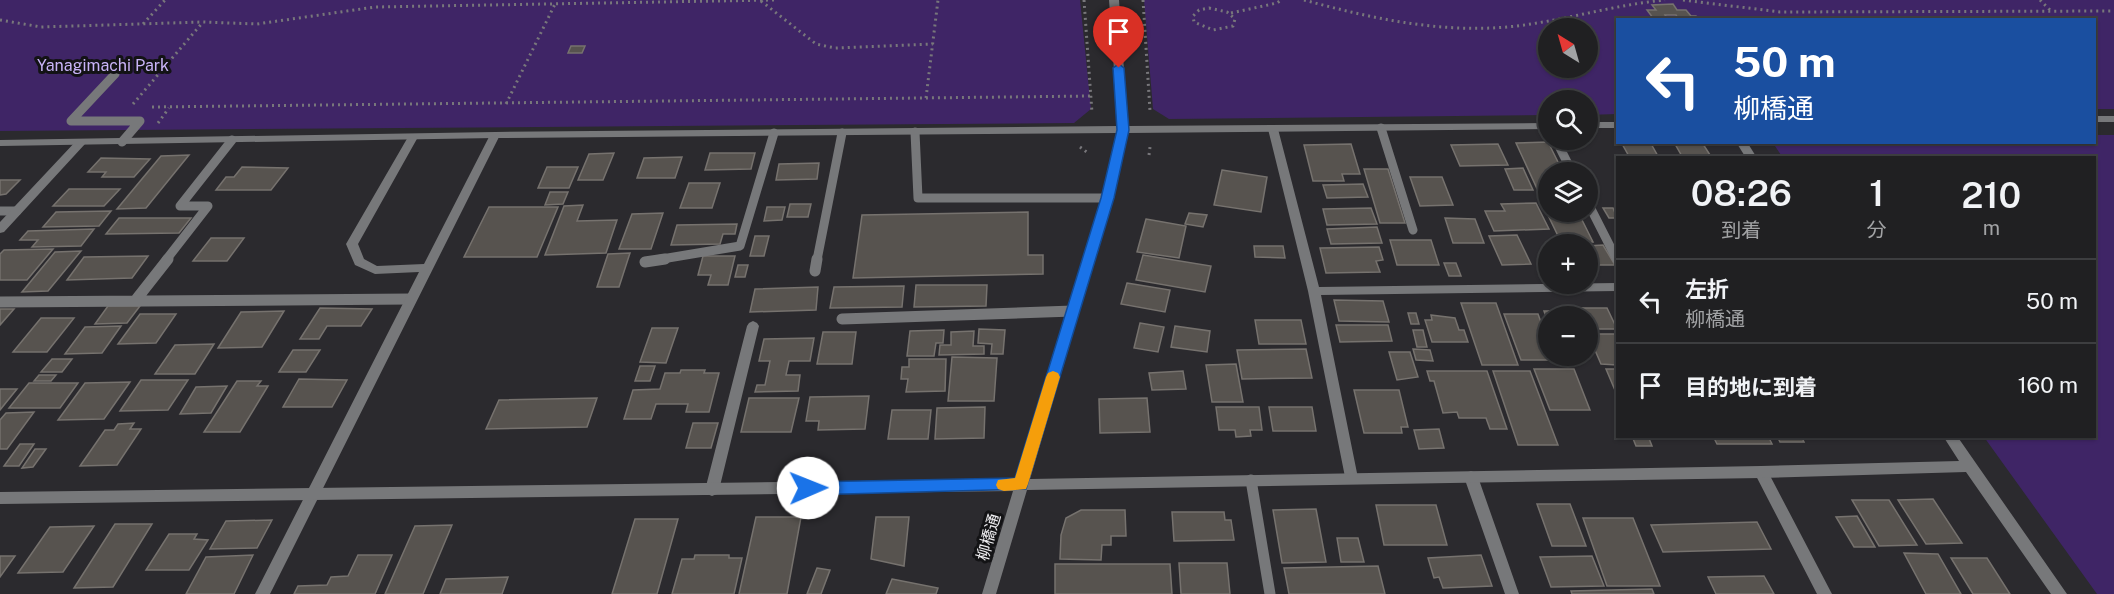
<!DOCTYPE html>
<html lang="ja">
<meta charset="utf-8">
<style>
:root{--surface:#202022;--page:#28282a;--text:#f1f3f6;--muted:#a2a3a5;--line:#3d3e40}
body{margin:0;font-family:"Public Sans","Noto Sans JP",sans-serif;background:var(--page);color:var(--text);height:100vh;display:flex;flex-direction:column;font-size:22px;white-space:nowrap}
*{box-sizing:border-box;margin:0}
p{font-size:20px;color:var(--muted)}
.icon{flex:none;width:33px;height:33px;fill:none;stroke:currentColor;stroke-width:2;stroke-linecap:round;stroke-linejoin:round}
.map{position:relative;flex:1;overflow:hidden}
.panel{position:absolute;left:1616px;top:156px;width:480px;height:282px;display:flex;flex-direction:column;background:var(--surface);border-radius:0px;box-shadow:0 2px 4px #0004,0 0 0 2px var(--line)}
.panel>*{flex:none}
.banner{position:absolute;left:1616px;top:18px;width:480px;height:126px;border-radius:0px;box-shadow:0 2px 4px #0004,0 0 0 2px var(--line);background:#1a4fa0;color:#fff;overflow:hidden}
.needle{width:39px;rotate:323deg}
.buttons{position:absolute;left:1538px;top:18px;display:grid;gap:12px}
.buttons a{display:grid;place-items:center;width:60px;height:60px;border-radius:50%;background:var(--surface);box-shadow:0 2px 4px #0004,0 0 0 2px var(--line);font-size:30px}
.pin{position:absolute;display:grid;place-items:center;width:51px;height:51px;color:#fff;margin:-62px -26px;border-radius:50% 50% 50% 0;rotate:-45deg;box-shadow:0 0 6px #0007}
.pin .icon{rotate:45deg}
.me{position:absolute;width:66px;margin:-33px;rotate:89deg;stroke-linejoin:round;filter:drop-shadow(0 0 4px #0008)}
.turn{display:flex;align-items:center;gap:21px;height:126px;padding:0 18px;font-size:27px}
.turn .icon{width:78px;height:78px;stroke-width:2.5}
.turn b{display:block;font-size:42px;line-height:51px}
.eta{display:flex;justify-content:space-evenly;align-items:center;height:102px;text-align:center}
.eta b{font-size:36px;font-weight:600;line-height:42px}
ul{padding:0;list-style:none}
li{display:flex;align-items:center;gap:18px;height:84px;padding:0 18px;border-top:2px solid var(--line)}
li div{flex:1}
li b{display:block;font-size:22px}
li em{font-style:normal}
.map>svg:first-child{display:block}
.green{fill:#3f2566;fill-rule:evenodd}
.building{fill:#57534f;stroke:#76726e;stroke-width:1.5}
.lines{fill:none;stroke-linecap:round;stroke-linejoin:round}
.path{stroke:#78777b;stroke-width:3;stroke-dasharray:2 4;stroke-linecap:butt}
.service-far1{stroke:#77787a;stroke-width:9}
.service{stroke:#77787a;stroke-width:11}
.minor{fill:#77787a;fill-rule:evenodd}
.tertiary{fill:#77787a;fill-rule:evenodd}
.route{fill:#1a73e8;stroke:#114b97;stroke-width:1.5}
.slow{fill:#f59e0b}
.labels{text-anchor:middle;stroke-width:6;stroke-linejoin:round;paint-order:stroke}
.park-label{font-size:16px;fill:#c9b4f8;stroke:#131315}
.street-label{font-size:16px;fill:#eeedf0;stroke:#131315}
</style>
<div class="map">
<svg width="2114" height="594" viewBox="0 0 2114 594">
<rect width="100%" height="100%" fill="#2b2a2e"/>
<path class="green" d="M0,0H1080L1091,109L1074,123L0,131Z
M1144,0H2114V109H2094V20H1617V114L1587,115V100H1548V115L1169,119L1153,109ZM1548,28H1587V68H1548Z
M2094,135H2114V594H2097L1984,437L2094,436V158H1783L1773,143L2094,142Z"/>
<path class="building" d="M1673,4L1677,10H1686L1691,16H1696L1698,20H1679L1676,15H1665L1668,20L1647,18H1653L1647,10H1656L1652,5Z
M571,46H585L582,53H568Z
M1548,142L1563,172H1548V206H1545L1516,143Z
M1621,142H1650L1659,158H1630Z
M1351,144L1360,174H1342L1344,181H1313L1304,145Z
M1498,144L1508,165L1460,166L1451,145Z
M1675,144H1703L1712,158H1683Z
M614,153L603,180H578L589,154Z
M710,153H755L751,169L705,170Z
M189,155L146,208L117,209L161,156Z
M682,157L675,178H637L644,158Z
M101,158L150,159L134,177H102L106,172H88Z
M819,163L817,179L776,180L779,164Z
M242,167L288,168L271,190H216L226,177H234Z
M547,167H578L569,188H538Z
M1523,168L1533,190H1514L1505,169Z
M1364,169H1388L1405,223H1380Z
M1222,170L1267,177L1261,212L1214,205Z
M1410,177H1442L1453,205L1420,206Z
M0,180H20L6,194L0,195Z
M689,183H720L712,208H680Z
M1363,184L1368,197L1327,198L1323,185Z
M69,189H120L104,206H53Z
M550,192H568L563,204L545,205Z
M1536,203L1549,229L1494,231L1485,211H1505L1501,204Z
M790,204H811L808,217H787Z
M583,205L577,221L617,220L606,253L545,255L564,206Z
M489,207H558L537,257H464Z
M767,207H785L782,220L764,221Z
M1371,208L1377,224L1327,225L1323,209Z
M1603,208H1613L1617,218H1609Z
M1545,209H1548V212H1578L1593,242H1561Z
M111,211L99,226L43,227L56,212Z
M1028,212V255H1043V274L853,278L862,215Z
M663,213L651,249H619L632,214Z
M1189,213L1207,215L1203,227L1185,224Z
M119,218H191L179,233L106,234Z
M1445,218L1475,219L1484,243H1453Z
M1146,219L1186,226L1179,258L1137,252Z
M737,224L735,234H723L720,244L671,245L677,225Z
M1377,227L1382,243L1331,244L1327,229Z
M94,229L81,246L32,247L38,240H20L28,231Z
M1517,235L1531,264L1502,265L1489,236Z
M755,236H769L764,256H750Z
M211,238H244L227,261H193Z
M1390,240H1431L1439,265H1397Z
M1603,245L1615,265H1587V246Z
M1254,246H1283L1285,258L1255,257Z
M1379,247L1383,260L1376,261L1380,272L1326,273L1320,248Z
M53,249L27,280H0V254L4,250Z
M81,251L48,291L22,292L55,252Z
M630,253L619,287H597L608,254Z
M1143,255L1211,266L1205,292L1136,280Z
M148,256L132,278L67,280L84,257Z
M703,256H735L728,285H708L711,275H698Z
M1444,263H1456L1461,276H1449Z
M738,265H748L745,277H735Z
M1127,283L1170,290L1165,312L1121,304Z
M916,285H987L986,306L914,307Z
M904,286L902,307L830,308L834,287Z
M818,287L816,310L750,312L755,289Z
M1334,300L1383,301L1389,322L1339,321Z
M1461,303H1496L1518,365H1482Z
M108,306H140L127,323L95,324Z
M320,308L372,309L361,326H327L319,339H300Z
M1579,308H1607L1617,329H1589L1587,316H1583Z
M0,309H14L0,325Z
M284,311L262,347L218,348L241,312Z
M1544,311H1572L1574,316H1548V322Z
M1408,313H1416L1419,324H1411Z
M140,314H176L156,343L118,344Z
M1504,314H1538L1548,341V343H1540L1547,360H1521Z
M1431,315L1455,318L1459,330H1464L1468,342H1432L1425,320H1432Z
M41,318H74L47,352H13Z
M1255,320H1301L1306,344H1259Z
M1140,323L1164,327L1158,352L1134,348Z
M1336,325H1388L1392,341L1340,342Z
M121,326L102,353L65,354L85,327Z
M1175,326L1210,331L1207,352L1171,347Z
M652,328H678L666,363L640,362Z
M979,329L1005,330L1003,354H991L992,344L978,343Z
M944,330L943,343H936L934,356H907L910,331Z
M1413,330H1423L1427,347H1417Z
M974,331L973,346H984V354L939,355L940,345H951V332Z
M823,332H856L852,364H817Z
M1588,334H1617V365L1601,364Z
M814,338L810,361H789L786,375H800L798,391L755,392L757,385H765L770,361H759L764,339Z
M214,344L195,374H155L175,345Z
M1306,349L1312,378L1242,379L1237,350Z
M1413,349L1430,350L1433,361L1416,360Z
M293,350H320L306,372H279Z
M1389,352H1410L1418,377L1397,380Z
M952,357L997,358L994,401H948Z
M52,359H72L62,372H41Z
M909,359H946L945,391L906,392L908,379H901L902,367H909Z
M1236,364L1243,402H1212L1206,365Z
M640,366H655L650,381H635Z
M1534,369H1574L1590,410H1550Z
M1606,369H1617V395Z
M681,370H705L704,373H719L709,412H686L688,404H656L651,419H624L633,390L660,389L665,373H680Z
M1183,371L1186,389L1152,390L1149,373Z
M1427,371H1487L1507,429H1490L1486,418H1459L1457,412L1443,413L1434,381H1430Z
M1493,371H1530L1558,445H1518Z
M39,375H56L51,381H34Z
M299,379L347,380L332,407H283Z
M141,380H188L168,410L120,411Z
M237,381H261L257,386H268L240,432H204Z
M130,382L104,419L58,420L85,383Z
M29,383H78L60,408H9Z
M227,386L211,413L180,414L196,387Z
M0,389H17L0,410Z
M1354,390H1399L1408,427H1401L1402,433H1364Z
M869,396L865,429L818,430L819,421H806L810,397Z
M597,398L587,427L486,429L499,400Z
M749,398H799L791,432H741Z
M1147,398L1150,432L1100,433L1099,399Z
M985,407L984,438L935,439L937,408Z
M1216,407H1259L1262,430H1250L1251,436L1236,437L1235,430H1219Z
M1269,407H1312L1316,431H1273Z
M892,410H931L928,439H888Z
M34,412L7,449H0V420L6,413Z
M134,423L130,429H141L117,465L80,466L105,430H114L118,424Z
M693,423H718L711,448H686Z
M1439,429L1444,448L1419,449L1414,430Z
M1632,436H1648L1652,446H1636Z
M1713,436H1768L1772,444H1717Z
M1777,436H1801L1804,442H1780Z
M20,444H34L19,466H4Z
M35,449H46L33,467L22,468Z
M1933,499L1962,543L1926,544L1898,500Z
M1852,500H1889L1917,545L1879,546Z
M1537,504H1570L1586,546H1552Z
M1376,505H1436L1447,545H1384Z
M1316,509L1326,562L1282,563L1273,510Z
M1081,510H1125L1126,536H1111V545H1102L1101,560L1060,559L1061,535L1066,518Z
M1172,512H1224L1225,520H1231L1234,540L1174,541Z
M1857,516L1875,547H1854L1836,517Z
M756,517H801L787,594H739Z
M876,517H909L904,566L871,559Z
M1583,518H1633L1660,586H1607Z
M635,519H678L657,594H612Z
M272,520L257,548L210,549L226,521Z
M1757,522L1771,549L1663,552L1651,525Z
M115,524H152L113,587L74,588Z
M452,525L423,594H385L415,526Z
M94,526L63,572L18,573L50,527Z
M169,534H197L194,539L208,540L189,570H146Z
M1337,538H1358L1364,562H1341Z
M1904,553L1938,554L1961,594H1926Z
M253,555L234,594H186L206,557Z
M358,555H392L375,594H294L298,586L327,585L331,577L348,576Z
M695,555H729V558H742L734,594H672L682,559H694Z
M1481,555L1492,586L1443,588L1439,577L1434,578L1428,558Z
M0,556H15L0,577Z
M1592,556L1604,586L1551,587L1540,557Z
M1951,558H1987L2010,594H1973Z
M1179,563H1227L1230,594H1181Z
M1055,564H1170L1172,594H1055Z
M1378,566L1385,594H1289L1284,568Z
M817,568L830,570L821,594H807Z
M1764,576L1774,594H1716L1708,577Z
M508,577L502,594H440L446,579Z
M892,579L938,588L936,594H886Z
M1652,589L1654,594H1572L1571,591Z"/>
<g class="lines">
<path class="path" d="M1084,0L1092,113
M1143,0L1150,111L1152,112
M1304,0C1370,18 1438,33 1507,27C1560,22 1612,5 1665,0
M1683,0L1780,12L2114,11
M2040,0L2052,12
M761,1L816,44L835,48L933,44
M1209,8L1227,12L1235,19L1233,26L1213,30L1194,22L1193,16L1199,10Z
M1231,13L1277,3L1281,0
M0,20L41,27L203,22L257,24L375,7L774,0
M143,24L165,0
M926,98L938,0
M133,104L203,22
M506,104L556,2
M152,107L1091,96
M158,123L169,108
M1080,147L1088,153
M1149,155L1150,147H1153"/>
<path class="service-far1" d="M115,74L71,121H140L122,142
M1381,128L1413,230
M915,132L918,198H1107
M1560,148L1572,172
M1587,201L1617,260
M0,211H17
M166,260L208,206H180L232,140
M656,260L740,246L774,133
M817,260L842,133"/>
<path class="service" d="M645,262L665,259
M815,271L817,259
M135,301L168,259
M0,302L411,299
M842,319L1073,311
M1251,480L1270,594"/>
<path class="minor" d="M1273,126L1278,129L1319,287L1617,283V291L1321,295L1358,478L1356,482L1351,484L1346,482L1308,291L1268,129Z
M495,132L500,135L270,594H255L419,272L375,274L355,265L346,244L408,137L409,135H417L418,137L358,244L364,259L377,266L424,264L490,135Z
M81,139L85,140L86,142L85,144L4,232L0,233V222L77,140Z
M753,321L757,323L759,326L719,490L717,494L712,496L707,494L705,490L747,326L749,323Z
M1761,466L1766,468L1832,594H1817L1754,472L1756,468Z
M1471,471L1476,473L1478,477L1519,594H1505L1464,477L1466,473Z"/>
<path class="tertiary" d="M1109,0H1119L1128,126L1548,123V129L1128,133L1113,198L1030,479L1761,466L1959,461L1943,436H1957L2067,594H2051L1966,472L1761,478L1027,490L996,594H982L1013,491L0,504V492L1016,479L1101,198L1117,133L495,138L0,146V140L495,132L1118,126Z
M2094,116H2114V122H2094Z
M1587,122H1617V128H1587Z
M1736,142H1747L1757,158H1746Z"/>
</g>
<path class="route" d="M1119,64L1124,68L1129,130L1114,198L1026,489L808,495L802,493L800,488L802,484L808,482L1015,478L1101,198L1117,130L1113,68Z"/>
<path class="slow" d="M1053,371L1058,373L1060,377L1028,484L1026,489L1004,491L998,489L996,485L998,480L1015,478L1046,377L1048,373Z"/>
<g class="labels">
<g class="park-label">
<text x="103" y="71">Yanagimachi Park</text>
</g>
<g class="street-label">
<text transform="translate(988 537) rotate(-74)" y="6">柳橋通</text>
</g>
</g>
</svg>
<div class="buttons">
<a><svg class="needle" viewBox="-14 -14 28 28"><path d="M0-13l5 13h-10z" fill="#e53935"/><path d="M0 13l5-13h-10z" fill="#a2a3a5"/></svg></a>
<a><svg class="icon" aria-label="search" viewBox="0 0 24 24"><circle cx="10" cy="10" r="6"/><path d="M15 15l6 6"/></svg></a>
<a><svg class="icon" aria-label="layers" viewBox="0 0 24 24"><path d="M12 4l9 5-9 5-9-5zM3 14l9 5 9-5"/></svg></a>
<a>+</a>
<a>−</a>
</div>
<div class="pin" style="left:1119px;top:68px;background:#d93025"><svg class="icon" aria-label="arrive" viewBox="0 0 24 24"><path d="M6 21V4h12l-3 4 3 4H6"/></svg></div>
<svg class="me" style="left:808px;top:488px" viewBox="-20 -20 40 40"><circle r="19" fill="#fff"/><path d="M0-13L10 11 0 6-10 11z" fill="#1a73e8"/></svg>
<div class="banner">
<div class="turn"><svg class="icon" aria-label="left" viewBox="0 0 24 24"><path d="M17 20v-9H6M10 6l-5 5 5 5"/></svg><div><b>50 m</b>柳橋通</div></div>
</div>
<section class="panel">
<div class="eta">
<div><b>08:26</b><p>到着</p></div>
<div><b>1</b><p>分</p></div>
<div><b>210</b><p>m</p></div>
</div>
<ul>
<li><svg class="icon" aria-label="left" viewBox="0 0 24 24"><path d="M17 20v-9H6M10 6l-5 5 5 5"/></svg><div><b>左折</b><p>柳橋通</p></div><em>50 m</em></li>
<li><svg class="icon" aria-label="arrive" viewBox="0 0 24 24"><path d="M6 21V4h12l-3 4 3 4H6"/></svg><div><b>目的地に到着</b></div><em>160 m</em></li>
</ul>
</section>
</div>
